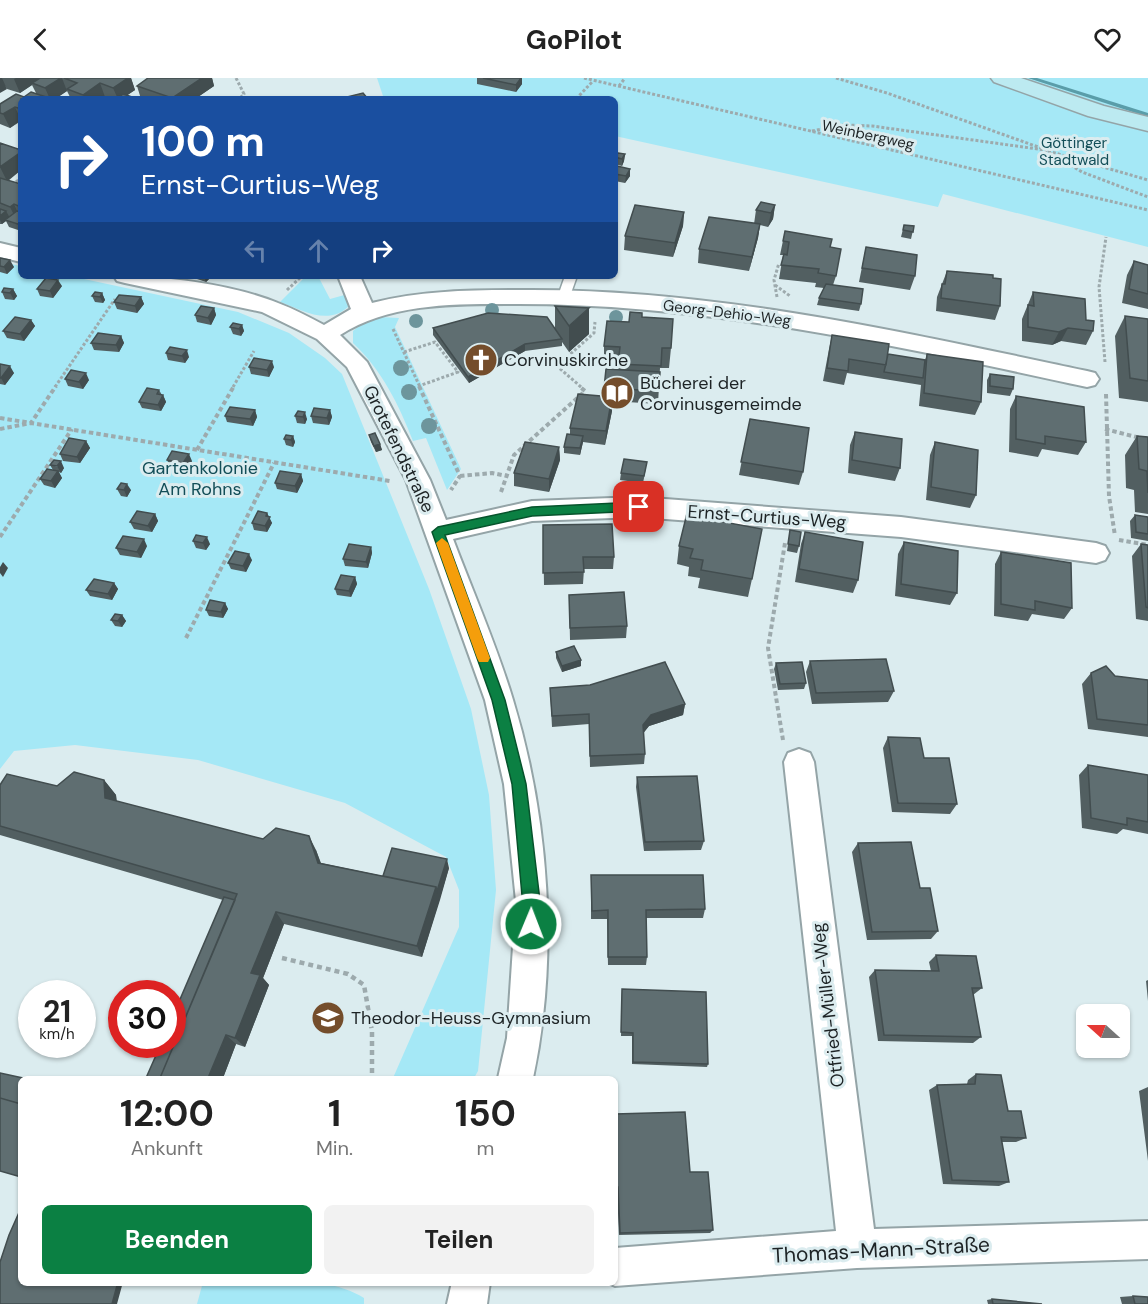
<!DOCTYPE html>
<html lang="de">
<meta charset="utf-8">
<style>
:root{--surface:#fff;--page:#f2f2f2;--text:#222;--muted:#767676;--accent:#0b8043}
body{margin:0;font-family:"DM Sans",sans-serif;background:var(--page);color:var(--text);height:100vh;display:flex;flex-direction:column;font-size:22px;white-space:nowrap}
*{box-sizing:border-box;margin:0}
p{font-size:20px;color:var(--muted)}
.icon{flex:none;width:33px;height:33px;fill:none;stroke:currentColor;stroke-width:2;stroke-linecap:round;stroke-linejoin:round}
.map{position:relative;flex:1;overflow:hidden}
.panel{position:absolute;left:18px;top:998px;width:600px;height:210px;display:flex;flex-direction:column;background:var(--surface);border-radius:9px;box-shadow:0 2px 4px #0004}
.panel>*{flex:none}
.guide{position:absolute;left:18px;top:18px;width:600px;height:183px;border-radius:9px;box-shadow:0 2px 4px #0004;background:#1a4fa0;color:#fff;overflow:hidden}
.needle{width:39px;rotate:291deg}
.tools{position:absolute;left:1076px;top:926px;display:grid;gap:12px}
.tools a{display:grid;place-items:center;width:54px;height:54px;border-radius:9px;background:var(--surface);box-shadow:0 2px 4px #0004;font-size:30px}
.speed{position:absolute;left:18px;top:902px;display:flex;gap:12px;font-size:30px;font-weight:700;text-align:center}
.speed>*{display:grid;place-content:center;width:78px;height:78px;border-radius:50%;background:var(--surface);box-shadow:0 2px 4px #0004;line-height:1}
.speed small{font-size:15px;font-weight:400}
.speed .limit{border:9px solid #d22;background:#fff;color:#111}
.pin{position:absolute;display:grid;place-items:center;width:51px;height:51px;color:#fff;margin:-26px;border-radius:12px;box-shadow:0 3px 9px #0006}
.me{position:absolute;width:66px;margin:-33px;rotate:1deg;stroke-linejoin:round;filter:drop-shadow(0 0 4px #0008)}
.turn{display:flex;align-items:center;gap:21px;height:126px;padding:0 24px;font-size:27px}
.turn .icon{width:78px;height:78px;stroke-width:2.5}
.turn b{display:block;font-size:42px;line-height:51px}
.lanes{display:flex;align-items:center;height:57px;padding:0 24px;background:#0003;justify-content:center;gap:30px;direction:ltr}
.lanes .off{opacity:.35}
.eta{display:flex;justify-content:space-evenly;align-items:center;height:102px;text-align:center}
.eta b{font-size:36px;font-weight:700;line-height:42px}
.cta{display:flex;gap:12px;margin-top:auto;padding:12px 24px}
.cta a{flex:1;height:69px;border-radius:9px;background:var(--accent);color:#fff;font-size:24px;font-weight:700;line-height:69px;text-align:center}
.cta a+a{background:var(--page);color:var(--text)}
header{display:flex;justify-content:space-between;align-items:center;height:78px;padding:0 24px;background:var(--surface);font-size:27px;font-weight:700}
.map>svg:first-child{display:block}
.green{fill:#a5e8f6}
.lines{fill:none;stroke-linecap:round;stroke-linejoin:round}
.stream{fill:#5a9da9;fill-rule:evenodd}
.lane-casing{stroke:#94a4a7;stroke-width:3}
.street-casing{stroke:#94a4a7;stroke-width:4}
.secondary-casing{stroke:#94a4a7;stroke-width:3}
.path-far2{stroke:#9daaad;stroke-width:3;stroke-dasharray:3 2;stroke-linecap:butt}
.path-far1{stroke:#9daaad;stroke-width:4;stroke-dasharray:4.5 3;stroke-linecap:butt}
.path{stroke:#9daaad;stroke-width:4.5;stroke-dasharray:5 4;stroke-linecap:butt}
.lane{fill:#fff;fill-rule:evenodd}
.street{fill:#fff;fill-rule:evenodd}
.secondary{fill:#bceaf1;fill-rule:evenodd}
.tree{fill:#6d959c}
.wall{fill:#525f61}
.shaded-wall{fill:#424d4f}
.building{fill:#5f6e71;stroke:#424d4f;stroke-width:1.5}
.route{fill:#0b8043;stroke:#07532c;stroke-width:1.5}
.slow{fill:#f59e0b}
.labels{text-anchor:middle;stroke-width:6;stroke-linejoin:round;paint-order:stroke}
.far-street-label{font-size:15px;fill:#1d2325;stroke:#dbecef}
.far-park-label{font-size:15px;fill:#134e58;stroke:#dbecef}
.poi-label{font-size:18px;fill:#1d2325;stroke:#dbecef;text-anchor:start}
.street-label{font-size:18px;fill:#1d2325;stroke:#dbecef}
.park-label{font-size:18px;fill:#134e58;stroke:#dbecef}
.near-street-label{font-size:21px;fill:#1d2325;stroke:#dbecef}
</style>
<header><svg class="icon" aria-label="back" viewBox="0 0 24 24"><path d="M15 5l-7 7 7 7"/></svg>GoPilot<svg class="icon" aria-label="heart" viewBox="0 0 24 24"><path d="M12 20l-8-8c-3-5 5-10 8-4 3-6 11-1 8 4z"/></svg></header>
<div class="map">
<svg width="1148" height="1226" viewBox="0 0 1148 1226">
<rect width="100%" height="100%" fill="#dbecef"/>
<path class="green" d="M377,0H1148V169L943,116L938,129L615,58V21H384Z
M0,184L21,188V198H70L238,234L289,255L325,280L342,296L429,511L471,631L489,717L496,812L478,993L474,1000H393L459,849V812L446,779L345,725L198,682L75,667L14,673L0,691Z
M306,198H318L330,221L348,216L350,227C329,249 302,232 280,224Z
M379,239L399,240L395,249L461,391L447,412L426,360L413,363C399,327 382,292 353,265V253L366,242Z
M203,1204C252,1204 322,1194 364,1220V1226H197Z"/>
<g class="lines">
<path class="stream" d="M1028,0H1037L1148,35V39Z"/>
<g class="lane-casing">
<path id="lane" d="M565,198H577L570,218L564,222L558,218Z"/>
</g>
<g class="street-casing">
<path id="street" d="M0,165L21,170V184L0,179Z
M114,198C165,198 231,206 278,225C294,231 309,239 324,247L351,231L338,198H360L372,225C422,212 474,212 525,212C716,211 902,254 1087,293L1095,295L1099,301L1095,307L1087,309C897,268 707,225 512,226C454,226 390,225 340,257L367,284L430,402L446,442L532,423L639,419L901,439L1096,465L1105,468L1109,475L1105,482L1096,485L901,459L639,439L532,443L453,461C473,514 497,568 513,622C549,740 559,879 533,1000H498L507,960L516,823L504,706L485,622L406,402L347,289L317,261L262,234L125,205L117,203Z
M799,671L810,675L814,684L874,1151L1148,1143V1181L857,1190L615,1208L606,1204H615V1170L836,1153L784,684L788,675Z
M452,1204H490L487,1226H447Z"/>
</g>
<g class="secondary-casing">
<path id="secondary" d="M991,0H1021L1104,28L1148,39V53L1088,38L994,4Z"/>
</g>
<path class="path-far2" d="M236,0L244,16L239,21
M584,0L1148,132
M836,0L887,15L1041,70
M619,8L625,0
M576,21L593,3
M812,53L844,47L872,48L1045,72L1082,94L1148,119
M1048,73L1148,102
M21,95V97
M12,107L21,100
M775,207L790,218
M287,212L302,198
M777,219L774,202L779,185
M393,251L420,309
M404,274L435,264L458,294L419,308
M1105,284L1099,209L1106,159
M55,309L115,221
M233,309L254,273
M581,309L557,288L594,255L595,244"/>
<path class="path-far1" d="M419,308L460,398L451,412
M1106,316L1109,418L1115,458
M0,340L390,403
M0,351L31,345L56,308
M1105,351L1148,362
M197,372L234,308
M460,398L492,395L507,398
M501,414L514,377L585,313L579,308
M0,459L72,351
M1119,462L1148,467
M186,560L274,385
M783,662L768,570L785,465"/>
<path class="path" d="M282,880L348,896L364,907L372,953V1000"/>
<use href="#lane" class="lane"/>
<use href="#street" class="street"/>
<use href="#secondary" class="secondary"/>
</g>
<g class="tree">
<circle cx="492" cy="232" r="7"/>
<circle cx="616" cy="239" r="7"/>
<circle cx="416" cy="243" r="7"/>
<circle cx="401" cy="290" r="8"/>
<circle cx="409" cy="314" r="8"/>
<circle cx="429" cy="348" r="8"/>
</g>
<path class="wall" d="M0,0H131L135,12L127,17L138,21H111L105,19L102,21H65H71L67,13L55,21H21V43L10,50L0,46V26L36,15L32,7L20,15L7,11Z
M148,0H212L214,8L195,21H141L137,8Z
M477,0H522V6L516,14L477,6Z
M0,65L21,72V92L8,103L21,106V153L9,149L6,143L2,146H0Z
M625,76L624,83L622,88L615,86V79Z
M615,90L630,98L625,105L615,103Z
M775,127L773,141L768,149L760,147L758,160L749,193L698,185L699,171L754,146L756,132Z
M684,134L683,148L673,179L624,172L625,158Z
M904,147L914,148L911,161L901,159Z
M785,153L830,169L836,198L833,207L861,226L859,233L817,227L819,220L824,210L815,209L816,205L779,201L783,177H780Z
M866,169L915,198L910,212L859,204Z
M0,180L14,189L7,196L0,194Z
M1134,183L1148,187V231L1122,225L1127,197Z
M947,193L1000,228L995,242L936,233L937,219Z
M188,198H212L206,204Z
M586,198H605L604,201Z
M62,208L53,220L40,218L37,211Z
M13,211L17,218L14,222L5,221L2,214Z
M1033,214L1086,242L1093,253L1086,267L1061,263L1052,267L1022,263V241Z
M102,215L105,222L103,225L95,224L92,218Z
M141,219L144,226L137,235L117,231L114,224Z
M555,228L589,256L569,274L562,264V268L525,273L469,305L433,257V250L555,251Z
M214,230L216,237L211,247L197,244L195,237Z
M1125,238L1148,241V324L1119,320L1115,258Z
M642,239L671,270L669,290H660L658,326L612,323V333L605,367L583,364L580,377L564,375V369L570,356V350L604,318V310L618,292V289L604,288V268L629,244Z
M31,242L35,248L24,263L7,260L3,253Z
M242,247L244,253L241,258L233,256L230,249Z
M832,257L888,276L925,282L927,276L981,324L975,337L919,328L921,307L847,295L844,307L823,303L829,271Z
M121,258L124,265L119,274L94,272L91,265Z
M166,275L189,279L185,285L168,282Z
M0,286L14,295L5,307L0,306Z
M249,289H274L269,299L251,296Z
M990,296L1013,311L1010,318L987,315V302Z
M65,301L89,302L83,311L68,308Z
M159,312L162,317H163L166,324L161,333L142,330L139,324Z
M1016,318L1086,364L1078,377L1042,371L1038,379L1009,374L1010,331Z
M255,332L257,339L253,348L227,344L225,338Z
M330,332L332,339L329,347L313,345L311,338Z
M298,333L307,341L305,346L297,345L295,338Z
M750,341L803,394L799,407L739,397Z
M855,354L900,390L895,403L848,395L850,367Z
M369,357L380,366L382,372L376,374L371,364Z
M293,358L295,364L293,369L286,367L284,361Z
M1137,358L1148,359V436L1135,434L1134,412L1126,410L1125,377Z
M86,363L90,370L80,385L63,383L60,376Z
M935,364L976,417L970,430L926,422L930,377Z
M559,369L560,382L549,414L514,408V395Z
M167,382L192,383L186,392L170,388Z
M50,387L64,390L61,395L59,394L62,400L55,410L44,407L40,401L53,392Z
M646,390L643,405L620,402L621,395Z
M301,396L303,403L297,415L277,411L275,405Z
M117,411L131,412L127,419L121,418Z
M704,434L703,440L752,501L748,519L698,510L700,500L688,498L689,489L677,486L679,468Z
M267,435L272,445L267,454L254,452L252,445Z
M155,436L158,443L152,454L134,451L130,444Z
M1135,437L1148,439V463L1131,460L1130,443Z
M543,447L614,479L613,491H584L583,506L544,507Z
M790,452L799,468L797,475L787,473Z
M805,454L858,502L853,515L795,504L801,466Z
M193,463L210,466L206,472L196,470Z
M904,464L957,515L950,527L895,518L898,476Z
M1141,466L1148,467V543L1136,541L1132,478Z
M147,468L141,480L120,477L116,470Z
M371,469L372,475L368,490L345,488L343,481Z
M1001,474L1072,530L1064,541L1032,536L1028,543L994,538L995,486Z
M252,482L246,494L231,491L228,485Z
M355,499L357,506L351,519L337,517L335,511Z
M114,505L118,511L112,522L90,518L86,512Z
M569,517L627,548L626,560L570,562Z
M225,525L228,531L223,540L209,538L206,532Z
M122,537L126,543L122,549L115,548L111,542Z
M556,574L581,588L562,594L556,580Z
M810,583L894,613L888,624L812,626L806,594Z
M776,585L806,605L804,611L778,612L774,591Z
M1091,595L1148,602V659L1088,651L1082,606Z
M550,610L685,626L683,637L649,648L643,655L645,676L644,686L590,689L589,646L552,649Z
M888,659L957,726L950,736L892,734L883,670Z
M1088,687L1148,697V756L1123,751L1117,756L1082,750L1079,697Z
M637,699L704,763L701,772L644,773L636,709Z
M104,702L116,717L117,724L263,761L316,772L321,785L383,798L449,790L422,879L284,846L263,900L269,907L245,969L236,966L223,1000V822L0,757V707L57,708Z
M858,765L920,810L938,853L931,861L867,862L852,774Z
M591,806L705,831L703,840H646L647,879L646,887H608L607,841H591Z
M936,877L982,910L973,917L981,959L973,965L878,963L869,899L875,892L931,893L929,884Z
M1148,902V923L1146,903Z
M622,911L708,986L707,989L632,986V958H621Z
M976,996L1008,1033L1026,1060L1016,1064H1002L1009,1104L999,1108L943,1106L929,1012L937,1007L967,1006L968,1002Z
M1148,1009V1083L1139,1013Z
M615,1036L690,1094L713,1152L710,1155L619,1157L617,1113H615Z
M1133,1218L1148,1226H1122L1120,1219Z
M992,1221L1042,1226H988L987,1222Z"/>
<path class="shaded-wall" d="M0,0H2L7,11L0,15Z
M16,0H43L32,5V7L20,15L14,1Z
M61,0H62L67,13L55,21H50L45,10Z
M128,0H131L135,12L122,21H118L113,10Z
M202,0H212L214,8L195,21H173L172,20Z
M522,0V6L516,14V7Z
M100,5L105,19L102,21H85L83,17Z
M15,29L21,42L10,50L3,36Z
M21,74V92L7,103L0,89Z
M625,76L624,83L622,88V81Z
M630,91V98L625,105L626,98Z
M14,126L20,140L17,143L10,129Z
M775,127L773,141L768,149L771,135Z
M6,133L10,140L5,142L6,143L2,146L0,142V138Z
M684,134L683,148L673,179L675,165Z
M760,146L758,160L749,193L752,179Z
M10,182L14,189L7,196L4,189Z
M204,198H212L206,204Z
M58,202L62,208L53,220L50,213Z
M13,211L17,218L14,222L10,215Z
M102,215L105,222L103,225L100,219Z
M141,219L144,226L137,235L135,228Z
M214,230L216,237L211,247L208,240Z
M589,230V256L569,274V248Z
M31,242L35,248L24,263L20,256Z
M242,247L244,253L241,258L239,251Z
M1068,250L1061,263L1052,267L1059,254Z
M121,258L124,265L119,274L116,267Z
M525,266V273L469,305L468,299Z
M187,272L189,279L185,285L182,278Z
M272,283L274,289L269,299L267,292Z
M10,288L14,295L5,307L1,300Z
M86,295L89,302L83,311L79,304Z
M163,317L166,324L161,333L158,327Z
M612,319V333L605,367L606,353Z
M255,332L257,339L253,348L250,341Z
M330,332L332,339L329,347L327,340Z
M305,334L307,341L305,346L303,339Z
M293,358L295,364L293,369L291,362Z
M583,358V364L580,377V370Z
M86,363L90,370L80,385L77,379Z
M380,366L382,372L376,374L374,368Z
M559,369L560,382L549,414V401Z
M189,376L192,383L186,392L183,385Z
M61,383L64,390L61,395L57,388Z
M58,393L62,400L55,410L51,403Z
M301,396L303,403L297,415L295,408Z
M127,406L131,412L127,419L124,412Z
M267,435L272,445L267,454L265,448L266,438Z
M155,436L158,443L152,454L148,448Z
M207,459L210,466L206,472L203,465Z
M144,461L147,468L141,480L137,474Z
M371,469L372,475L368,490L366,484Z
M249,476L252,482L246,494L243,488Z
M3,484L8,490L3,499L0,495V489Z
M355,499L357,506L351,519L349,513Z
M114,505L118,511L112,522L108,516Z
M225,525L228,531L223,540L221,534Z
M122,537L126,543L122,549L118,543Z
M581,582V588L562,594V588Z
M685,626L683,637L649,648L642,657L643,647L651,637Z
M104,702L116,717L117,735L105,720Z
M309,758L316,772L325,798L318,785Z
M447,781L449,790L440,822L437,813Z
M436,809L440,822L422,879L417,868Z
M276,834L284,846L263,900L269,907L245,969L235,960L251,895Z
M226,957L236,966L223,1000H208Z
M118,1204H123L117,1226H112Z"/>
<path class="building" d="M40,0H61L45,10L32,5Z
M64,0H128L113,10L100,5L83,17L67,11L77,5Z
M148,0H202L172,20L137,8Z
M483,0H521L516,7Z
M31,14L52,21H21V31L15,29L3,36L0,35V26L16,16L24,19Z
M363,15L368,21H339Z
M123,16L138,21H117Z
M0,65L21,72V74L0,89Z
M618,75L625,76L622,81L615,79Z
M617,88L630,91L626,98L615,96V90Z
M0,100L21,106V129L14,126L10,129L0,125Z
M761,124L775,127L771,135L756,132Z
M635,127L684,134L675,165L625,158Z
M0,131L6,133L0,138Z
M17,133L21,134V147L5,142Z
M709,139L760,146L752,179L699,171Z
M904,147L914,148L913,154L903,152Z
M785,153L832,161L830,169L841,171L836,198L818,195L819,191L781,187L784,176L787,177L789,164L783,163Z
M866,169L917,177L915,198L862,190Z
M0,180L10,182L4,189L0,188Z
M1134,183L1148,187V216L1129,211Z
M947,193L993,197V200L1001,201L1000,228L941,220L942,206H945Z
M46,200L58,202L50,213L37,211Z
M826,206L863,211L861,226L819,220Z
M4,210L13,211L10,215L2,214Z
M95,214L102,215L100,219L92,218Z
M1033,214L1085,221L1086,242L1094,243L1093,253L1068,250L1059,254L1028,249V227L1034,228Z
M119,217L141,219L135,228L114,224Z
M201,228L214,230L208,240L195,237Z
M555,228L589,230L569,248Z
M630,234L642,235V239L673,241L671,270H662L661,288L618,286L620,269L604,268L607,243L629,244Z
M488,235L547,239L562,261L525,266L468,299L433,250Z
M1125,238L1148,241V303L1130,300Z
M15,239L31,242L20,256L3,253Z
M233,245L242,247L239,251L230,249Z
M98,255L121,258L116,267L91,265Z
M832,257L889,266L886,287L849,281L848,293L827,290Z
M170,269L187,272L182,278L166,275Z
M888,276L925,282L923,300L884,294Z
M927,276L983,284L981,324L924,315Z
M254,280L272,283L267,292L249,289Z
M0,286L10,288L1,300H0Z
M606,291L660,294L659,313L604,310Z
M71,292L86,295L79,304L65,301Z
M990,296L1014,299L1013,311L990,308Z
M147,310L159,312L157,316L163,317L158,327L139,324Z
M578,316L612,319L606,353L570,350Z
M1016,318L1084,329L1086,364L1045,358V366L1016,361Z
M230,329L255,332L250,341L225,338Z
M314,330L330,332L327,340L311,338Z
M298,333L305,334L303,339L295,338Z
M750,341L809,350L803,394L741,384Z
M855,354L902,361L900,390L852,382Z
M375,355L380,366L374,368L369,357Z
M567,356L583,358L580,370L564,369Z
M286,357L293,358L291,362L284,361Z
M1137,358L1148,359V415L1147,393L1139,391Z
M69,360L86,363L77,379L60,376Z
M525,364L559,369L549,401L514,395Z
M935,364L978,372L976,417L931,409Z
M172,373L189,376L183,385L167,382Z
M624,381L647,384L644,398L621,395Z
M54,382L61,383L57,388L50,387Z
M47,391L58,393L51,403L40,401Z
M280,393L301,396L295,408L275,405Z
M121,405L127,406L124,412L117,411Z
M688,431L704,434L702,440L762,451L752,501L701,492L703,482L690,480L693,471L679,468Z
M137,433L155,436L148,448L130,444Z
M258,433L267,435L266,438L270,439L265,448L252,445Z
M1135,437L1148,439V456L1136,454Z
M612,446L614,479H583L584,494L543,495V447Z
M790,452L801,454L799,468L788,466Z
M805,454L863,464L858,502L799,491Z
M196,457L207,459L203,465L193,463Z
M123,458L144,461L137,474L116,470Z
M904,464L958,473L957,515L901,506Z
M349,466L371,469L366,484L343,481Z
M1141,466L1148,467V530L1146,529Z
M235,473L249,476L243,488L228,485Z
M1001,474L1071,485L1072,530L1035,523V532L1001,526Z
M341,497L355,499L349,513L335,511Z
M94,501L114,505L108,516L86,512Z
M624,514L627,548L570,550L569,517Z
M210,522L225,525L221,534L206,532Z
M115,536L122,537L118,543L111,542Z
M574,568L581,582L562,588L556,574Z
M886,581L894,613L816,615L810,583Z
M665,584L685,626L651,637L643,647L645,676L590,678L589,636L552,638L550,610L590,607Z
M802,584L806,605L780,606L776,585Z
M1106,588L1115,598L1148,602V647L1097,641L1091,595Z
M888,659L920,660L924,680H949L957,726L898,725Z
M1088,687L1148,697V744L1127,740V747L1091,740Z
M74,694L104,702L105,720L263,761L276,750L309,758L318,785L436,809L417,868L276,834L251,895L260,897L235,960L226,957L208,1000H160L237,816L0,748V707L7,696L57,708Z
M697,698L704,763L645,764L637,699Z
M911,764L920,810H930L938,853L872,854L858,765Z
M392,770L447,781L437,813L436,809L383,798Z
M591,797H703L705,831L646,832L647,879H608V832L592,833Z
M224,819L235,822L160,1000H146L161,966H172V940Z
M936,877L976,878L982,910H972L981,959L884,957L875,892L939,893Z
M622,911L706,914L708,986L633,984V955L621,954Z
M0,995L23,1000H21V1026L0,1020Z
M976,996L1001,997L1008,1033H1021L1026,1060L1001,1059L1009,1104L952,1102L937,1007L975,1006Z
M0,1020L21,1026V1099L0,1093Z
M685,1034L690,1094H708L713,1152L620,1155L618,1109H615V1036Z
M21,1130V1204H118L112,1226H0V1184L9,1157Z
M1133,1218L1148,1219V1226H1135Z
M992,1221L1042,1226H993Z"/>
<path class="route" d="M639,424L645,429L639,433L532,438L445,457L505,622L526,706L540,823L537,851L531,853L525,851L512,706L492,622L432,454L438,449L532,429Z"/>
<path class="slow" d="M442,460L448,465L490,580L488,584H479L477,580L436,465Z"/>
<defs>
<g id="church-disc" transform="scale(1.725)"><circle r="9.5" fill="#744d2b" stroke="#dbecef"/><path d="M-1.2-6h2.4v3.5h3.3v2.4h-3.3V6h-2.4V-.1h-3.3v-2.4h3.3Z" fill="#fff"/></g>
<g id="library-disc" transform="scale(1.725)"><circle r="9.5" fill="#744d2b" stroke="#dbecef"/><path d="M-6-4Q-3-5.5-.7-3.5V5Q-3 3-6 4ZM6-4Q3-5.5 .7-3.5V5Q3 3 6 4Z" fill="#fff"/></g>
<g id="school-disc" transform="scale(1.725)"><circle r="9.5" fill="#744d2b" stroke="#dbecef"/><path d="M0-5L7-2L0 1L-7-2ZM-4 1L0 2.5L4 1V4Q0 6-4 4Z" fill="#fff"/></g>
</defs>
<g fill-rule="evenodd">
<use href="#church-disc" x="481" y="282"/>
<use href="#library-disc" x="617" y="315"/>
<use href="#school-disc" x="328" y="940"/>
</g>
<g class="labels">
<g class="far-street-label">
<text transform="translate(868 57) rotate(12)" y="5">Weinbergweg</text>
<text transform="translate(727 235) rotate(7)" y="5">Georg-Dehio-Weg</text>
</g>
<g class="far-park-label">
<text x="1074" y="70">Göttinger<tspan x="1074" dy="17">Stadtwald</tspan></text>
</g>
<g class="poi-label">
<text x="504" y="288">Corvinuskirche</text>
<text x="640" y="311">Bücherei der<tspan x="640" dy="21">Corvinusgemeimde</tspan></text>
<text x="351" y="946">Theodor-Heuss-Gymnasium</text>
</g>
<g class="street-label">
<text transform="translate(399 371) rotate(64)" y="6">Grotefendstraße</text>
<text transform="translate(767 439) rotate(4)" y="6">Ernst-Curtius-Weg</text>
<text transform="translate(828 927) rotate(-97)" y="6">Otfried-Müller-Weg</text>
</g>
<g class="park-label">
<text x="200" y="396">Gartenkolonie<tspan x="200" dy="21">Am Rohns</tspan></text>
</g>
<g class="near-street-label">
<text transform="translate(881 1172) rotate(-3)" y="7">Thomas-Mann-Straße</text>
</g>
</g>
</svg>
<div class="tools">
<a><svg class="needle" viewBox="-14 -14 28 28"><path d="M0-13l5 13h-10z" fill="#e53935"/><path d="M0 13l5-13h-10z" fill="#767676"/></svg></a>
</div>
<div class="speed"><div>21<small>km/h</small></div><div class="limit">30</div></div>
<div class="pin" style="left:639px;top:429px;background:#d93025"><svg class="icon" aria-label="arrive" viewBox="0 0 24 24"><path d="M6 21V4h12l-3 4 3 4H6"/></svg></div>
<svg class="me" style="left:531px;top:846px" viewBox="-20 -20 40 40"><circle r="17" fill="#0b8043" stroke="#fff" stroke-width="3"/><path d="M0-11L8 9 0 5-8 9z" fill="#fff"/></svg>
<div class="guide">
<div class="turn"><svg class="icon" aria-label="right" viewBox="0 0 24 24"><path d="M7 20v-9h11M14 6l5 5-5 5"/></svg><div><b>100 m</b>Ernst-Curtius-Weg</div></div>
<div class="lanes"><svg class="icon off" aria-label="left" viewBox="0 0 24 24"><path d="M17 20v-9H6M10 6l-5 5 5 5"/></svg><svg class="icon off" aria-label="ahead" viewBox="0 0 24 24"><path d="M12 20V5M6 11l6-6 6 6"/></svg><svg class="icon" aria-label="right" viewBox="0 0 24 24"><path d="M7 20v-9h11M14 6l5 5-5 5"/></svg></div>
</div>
<section class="panel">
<div class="eta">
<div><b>12:00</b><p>Ankunft</p></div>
<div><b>1</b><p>Min.</p></div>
<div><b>150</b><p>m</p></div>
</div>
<div class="cta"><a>Beenden</a><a>Teilen</a></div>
</section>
</div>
